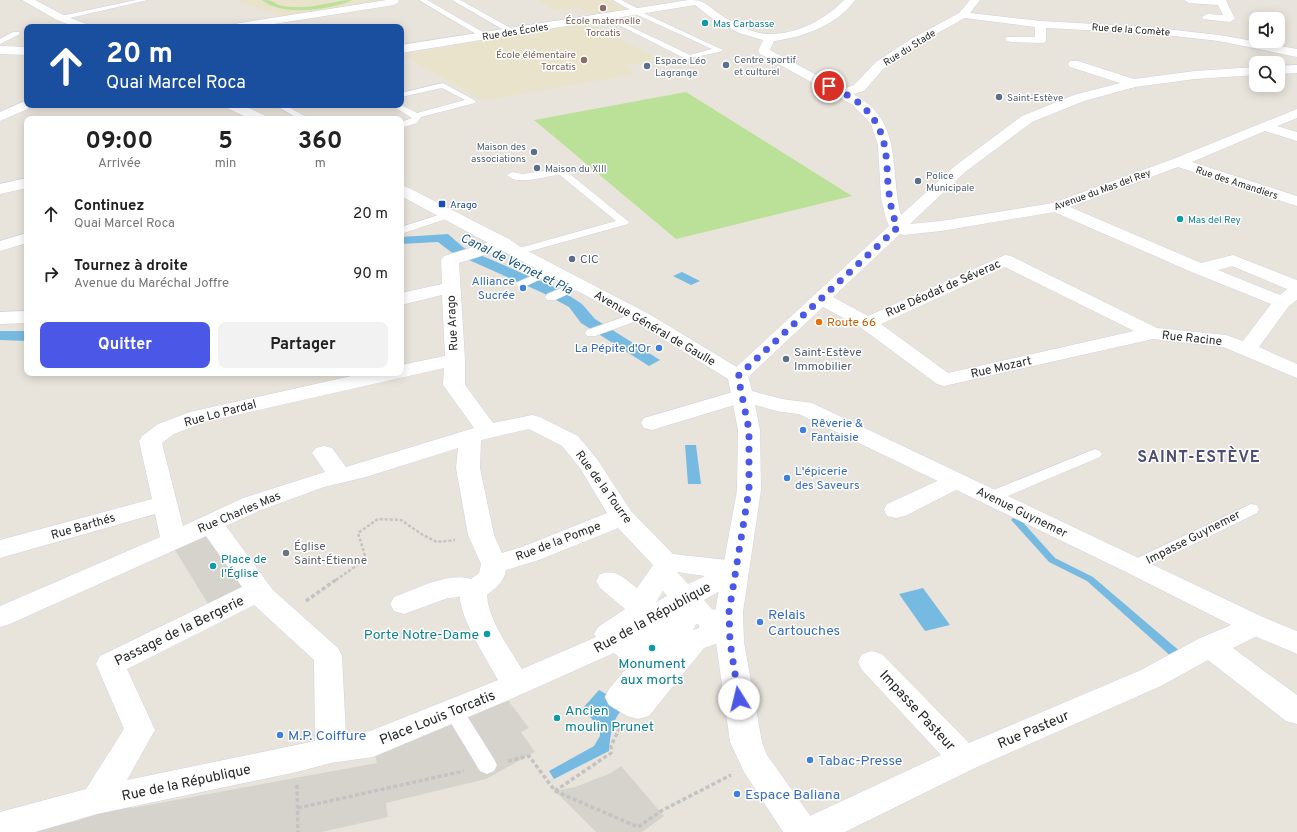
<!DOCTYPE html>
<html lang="fr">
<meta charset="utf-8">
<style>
:root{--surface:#fff;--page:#f2f2f2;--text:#222;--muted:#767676;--accent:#4a57e7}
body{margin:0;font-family:Overpass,sans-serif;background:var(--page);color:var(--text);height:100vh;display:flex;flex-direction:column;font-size:15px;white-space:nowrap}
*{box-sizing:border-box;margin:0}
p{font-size:13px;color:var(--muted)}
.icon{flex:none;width:22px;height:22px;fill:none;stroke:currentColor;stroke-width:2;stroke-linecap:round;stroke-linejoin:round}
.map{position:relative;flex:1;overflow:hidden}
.details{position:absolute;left:24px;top:116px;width:380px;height:260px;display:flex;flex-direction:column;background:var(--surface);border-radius:8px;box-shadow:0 2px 10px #0003}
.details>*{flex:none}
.hud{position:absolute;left:24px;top:24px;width:380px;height:84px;border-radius:8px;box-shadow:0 2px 10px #0003;background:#1a4fa0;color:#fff;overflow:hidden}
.buttons{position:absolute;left:1249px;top:12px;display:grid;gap:8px}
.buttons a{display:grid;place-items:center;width:36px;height:36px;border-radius:8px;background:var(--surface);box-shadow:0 2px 10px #0003;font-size:20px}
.pin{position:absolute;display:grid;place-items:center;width:34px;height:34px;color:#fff;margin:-17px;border:2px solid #fff;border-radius:50%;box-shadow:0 1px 4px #0007}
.me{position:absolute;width:44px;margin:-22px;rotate:351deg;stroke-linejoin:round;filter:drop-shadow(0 0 3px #0008)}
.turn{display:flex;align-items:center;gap:14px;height:84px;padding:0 16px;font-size:18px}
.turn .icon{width:52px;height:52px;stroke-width:2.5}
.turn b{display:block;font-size:28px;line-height:34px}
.eta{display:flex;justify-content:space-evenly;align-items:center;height:68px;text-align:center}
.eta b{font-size:24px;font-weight:700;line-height:28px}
.primary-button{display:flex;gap:8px;margin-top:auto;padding:8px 16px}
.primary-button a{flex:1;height:46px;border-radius:8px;background:var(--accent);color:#fff;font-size:16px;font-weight:700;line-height:46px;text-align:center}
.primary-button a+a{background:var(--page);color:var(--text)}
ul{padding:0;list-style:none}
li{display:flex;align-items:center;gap:12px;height:60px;padding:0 16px}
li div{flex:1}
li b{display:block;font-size:15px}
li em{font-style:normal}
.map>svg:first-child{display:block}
.education{fill:#e9e3cc}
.pitch{fill:#bbe199}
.plaza{fill:#d6d3cd}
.water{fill:#77bae1}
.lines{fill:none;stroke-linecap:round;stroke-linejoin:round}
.stream{fill:#77bae1;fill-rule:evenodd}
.lane-casing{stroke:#d0d2df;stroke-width:1}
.street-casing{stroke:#d0d2df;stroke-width:1}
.secondary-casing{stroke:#d0d2df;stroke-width:1}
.path-far1{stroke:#c3c3c3;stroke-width:2.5;stroke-dasharray:3 2;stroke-linecap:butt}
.path{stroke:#c3c3c3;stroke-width:3.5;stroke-dasharray:4 2.5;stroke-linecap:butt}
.lane{fill:#fff;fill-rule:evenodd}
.street{fill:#fff;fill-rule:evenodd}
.secondary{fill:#fff;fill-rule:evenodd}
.route{stroke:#4a57e7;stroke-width:7;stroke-dasharray:0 12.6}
.education-dot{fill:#8d6e63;stroke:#fff;stroke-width:1.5}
.culture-dot{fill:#0f9aa8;stroke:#fff;stroke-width:1.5}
.service-dot{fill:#5c6f8a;stroke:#fff;stroke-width:1.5}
.transit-dot{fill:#1a4fb4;stroke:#fff;stroke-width:1.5}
.shop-dot{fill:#3f7fe0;stroke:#fff;stroke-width:1.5}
.food-dot{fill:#e8710a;stroke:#fff;stroke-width:1.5}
.worship-dot{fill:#6b7280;stroke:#fff;stroke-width:1.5}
.labels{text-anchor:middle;stroke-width:3;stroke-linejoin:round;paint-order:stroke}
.far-education-label{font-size:10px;fill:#785e54;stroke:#fff}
.far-culture-label{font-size:10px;fill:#0d838f;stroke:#fff;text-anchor:start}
.far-street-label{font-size:10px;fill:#282828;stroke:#fff}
.far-service-label{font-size:10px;fill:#4e5e75;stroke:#fff;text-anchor:start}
.far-transit-label{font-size:10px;fill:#164399;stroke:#fff;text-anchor:start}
.service-label{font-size:12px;fill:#4e5e75;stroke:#fff;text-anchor:start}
.shop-label{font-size:12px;fill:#366cbe;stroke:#fff;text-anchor:end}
.street-label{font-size:12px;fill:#282828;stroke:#fff}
.food-label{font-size:12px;fill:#c56008;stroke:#fff;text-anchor:start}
.worship-label{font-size:12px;fill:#5b616d;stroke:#fff;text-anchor:start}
.culture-label{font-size:12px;fill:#0d838f;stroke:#fff;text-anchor:start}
.water-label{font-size:13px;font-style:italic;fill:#1a588a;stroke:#fff}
.near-shop-label{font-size:14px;fill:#366cbe;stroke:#fff;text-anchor:start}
.near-street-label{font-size:14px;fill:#282828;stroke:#fff}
.near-culture-label{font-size:14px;fill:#0d838f;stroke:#fff;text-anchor:end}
.district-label{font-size:16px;font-weight:bold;letter-spacing:1px;fill:#4d5074;stroke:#fff}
</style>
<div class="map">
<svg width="1297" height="832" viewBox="0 0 1297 832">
<rect width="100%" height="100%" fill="#e9e4db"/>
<path class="education" d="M234,0H389L282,16Z
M535,0H608L627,9L594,15L578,8L557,11Z
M587,22L659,59L628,65L634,74L484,101L402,55Z"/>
<path class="pitch" d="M262,0C275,0 272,3 282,6C288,7 295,7 301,7C319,7 336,0 353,0C329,10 283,17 262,0Z
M686,92L852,196L676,239L534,120Z"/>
<path class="plaza" d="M211,524L263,597L218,620L170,542Z
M505,696L529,728L521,732L535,752L486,779L386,803L388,817L322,832H31L80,820L98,805L126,798L132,808L377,763L374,752Z
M621,766L664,816L642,832H596L555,791L575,787L611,773Z"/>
<path class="water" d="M448,234L464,248L559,289L582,304L595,319L660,360L649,366L581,323L569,307L543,293L451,252L438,242L401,244V237Z
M682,272L700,281L691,285L673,276Z
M0,331H27V341L0,340Z
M685,445H696L701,484H688Z
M923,588L950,625L925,631L899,594Z
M599,690L625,705C612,721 611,730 609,751L554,779L549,771L594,746L600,736V729L583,708Z"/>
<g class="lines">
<path class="stream" d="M1016,517L1019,518L1055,558L1093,577L1182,653L1183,656L1182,659L1178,660L1174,659L1087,581L1049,562L1013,522L1011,520L1013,518Z"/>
<g class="lane-casing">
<path id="lane" d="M136,0H148L61,20L58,18L61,16Z
M419,0H427L488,35L487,37H481Z
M452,0H460L516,31L512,33H509Z
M613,0H621L639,9V11L723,50L719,52L686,59L601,16L606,15L690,55L712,49L631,12V10Z
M332,25H340L344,27H331Z
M13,32H19L20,34L0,44V39Z
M443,83L476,101L475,103L421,117L417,123L401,128V122L412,118L391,105H401L417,113L465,100L442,88L401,97V93Z
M275,105H285L310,119H299Z
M556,169L565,170L629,222L628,224L520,254H512L510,252L512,250L616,221L560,175C546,175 518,187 507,175L512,172L523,174Z
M448,212L452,213L453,215L452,217L401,234V227Z
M551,267L555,268L557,270L555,272L526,286H518L516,284L518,282Z
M579,281L583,283L585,285L583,287L555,300H547L545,297L547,294Z
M638,312L642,313L644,316L642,319L595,336H587L585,333L587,330Z
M1095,449L1100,451L1102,454L1100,457L996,501L991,502L986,501L983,497L986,493Z
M1251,504L1257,505L1259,509L1257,513L1141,570L1135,572L1129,570L1127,566L1129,562Z
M453,702L460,705L494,759L497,765L494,771L487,774L480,771L446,715L443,710L446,705Z"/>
</g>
<g class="street-casing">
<path id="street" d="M387,0H398L399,2L394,5L255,27H228L234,24Z
M689,0C706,0 707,6 721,15C734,23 754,35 771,34C798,34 826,19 844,0H855C837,25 804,37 774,41L770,50L843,89L854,85L876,62L911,39L959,13L970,0H980L970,13L1041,21L1147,27L1219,35L1297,49V57L1219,41L1147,33L1046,28V41L1044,43L1011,42L1007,41L1005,39L1007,37H1035V27L965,18L919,43L884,68L864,91L853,94C904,121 889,168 901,215L955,166L1022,116L1074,95L1120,83L1070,67L1068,64L1070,61H1078L1134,79L1195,71L1256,67V75L1195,79L1135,87L1084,101L1032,122L965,172L910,224L941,221L1053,203L1173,159L1297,109V118L1277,126L1297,132V141L1265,131L1192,162L1297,196V206L1178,167L1070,207L1201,263L1233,255L1297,280V300L1289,306L1259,347L1297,364V378L1223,347L1153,339L944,386L937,384L860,327L823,307L745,380L738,382L731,380L728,376L731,372L889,226L886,219L881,198L878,145L871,124L853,105L760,54L758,51L763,40L739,33L713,19L695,5L401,53V45ZM1054,212L1194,273L1271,304L1243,341L1226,335L1157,328L1011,256L1005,255L868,316L833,297L900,234L904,235L941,231ZM1232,266L1287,289L1280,295L1218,270ZM1005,267L1134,331L948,373L881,324Z
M1184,0H1226L1235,19L1230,22L1203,19L1202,17L1207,14L1223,15L1218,5L1189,3Z
M0,46L27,47V55L0,54Z
M1297,65V73L1278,74V66Z
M27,100V105H33L32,107L0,121V112Z
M27,178V188L0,194V184Z
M27,233V243L0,251V241Z
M503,238L509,239L512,243L509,247L459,263L465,360V385L493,423L532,415L540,417L578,436L597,459L631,511L673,554L736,561L745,563L749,570L745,577L704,600L712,609L722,612C727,622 730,631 724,641L704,648L649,716L638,719L627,716L609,705L605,697L609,689L633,661L621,659L614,653L511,699L373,757L331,763L297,772L97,814L35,832H0V812L86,789L124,729L96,664L100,656L242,587L206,536L10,624L0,627V606L160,537L155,514L0,558V540L152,499L139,441L142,436L158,424L190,412L365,373H401V365L445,356L442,295L401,305V293L442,284L441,260L444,256ZM444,368L443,385L474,428L346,467L332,448L324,446L316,448L312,453L325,472L243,498L183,526L162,443L174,434L205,422ZM529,429L562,446L580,468L607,513L522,547L502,553L494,535L480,468L481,440ZM458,448L456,468L468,535L481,564L479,573L471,579C447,572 417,589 394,597L390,604L394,611L404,614L448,598L460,597C460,618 487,660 498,680L370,731L346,735L342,656L338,648L273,590L226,526L261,510L324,487L366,477ZM618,528L653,565L637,588C623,578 618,569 600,574L596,581L600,588L625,609L598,627L594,634L596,637L522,669C509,648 488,619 487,595C497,587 504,582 506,570L539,560ZM677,572L705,576L688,584ZM663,591L667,596L656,602ZM254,605L314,660L315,741L127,780L155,730L127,669ZM696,624L699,625V628L693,630Z
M27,311V323L0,324V312Z
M743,389L751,390L754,395L751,400L652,430L644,428L641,423L644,418Z
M956,473L964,476L968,481L964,486L905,516L896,518L887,516L884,510L887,504L948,476Z
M1255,615L1265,618L1269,625L1265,632L1233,648L1297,695V724L1286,721L1208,660L1161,686L975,768L845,832H794L799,821L941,755L862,670L858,662L862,654L872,651L882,654L969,743L1141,670L1200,638Z"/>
</g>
<g class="secondary-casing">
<path id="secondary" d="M22,0H35L65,16L89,25L91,27H75L57,20Z
M225,105H243L266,116L268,119H250L227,108Z
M401,185L407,187L509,239L522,248L649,314L745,372L748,376L752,391L782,399L812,403L1265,618L1297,631V654L1245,632L1126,572L799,414L781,412L755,405L760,430L761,490L743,612L744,642L762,742L767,755L814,821L819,832H783L744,772L730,742L716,642L715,612L737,490L738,430L728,379L635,322L401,196Z"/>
</g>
<path class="path-far1" d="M336,580L366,559L358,533L378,519L401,520L423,535L437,542L455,540"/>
<path class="path" d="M306,601L337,579
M508,761L529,756L555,791L638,827L661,811L731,775
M297,785L298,832
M555,791L611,753V746L620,727
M298,808L464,771"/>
<use href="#lane" class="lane"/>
<use href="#street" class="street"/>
<use href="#secondary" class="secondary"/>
</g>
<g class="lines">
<path class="route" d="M739,699L730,642L729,612L749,490V430L738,376L898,227C891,214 890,200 888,185C886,151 887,127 859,103C851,96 839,91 829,86"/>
</g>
<g class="education-dot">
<circle cx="603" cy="8" r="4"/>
<circle cx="584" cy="60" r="4"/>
</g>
<g class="culture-dot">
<circle cx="705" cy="23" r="4"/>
<circle cx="1180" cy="219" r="4"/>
<circle cx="213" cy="566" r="4"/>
<circle cx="487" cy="634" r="4"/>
<circle cx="652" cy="648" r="4"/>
<circle cx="557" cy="718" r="4"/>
</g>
<g class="service-dot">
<circle cx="726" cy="65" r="4"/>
<circle cx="647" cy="66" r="4"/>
<circle cx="999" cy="97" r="4"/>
<circle cx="534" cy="152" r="4"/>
<circle cx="537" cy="168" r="4"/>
<circle cx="918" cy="181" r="4"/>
<circle cx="572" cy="259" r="4"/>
<circle cx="786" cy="359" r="4"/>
</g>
<rect class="transit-dot" x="438" y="200" width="8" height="8" rx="2"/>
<g class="shop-dot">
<circle cx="523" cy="288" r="4"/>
<circle cx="659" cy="348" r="4"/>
<circle cx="803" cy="430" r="4"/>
<circle cx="787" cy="478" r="4"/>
<circle cx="760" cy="622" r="4"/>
<circle cx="280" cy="735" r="4"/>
<circle cx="810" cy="760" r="4"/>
<circle cx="737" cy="794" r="4"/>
</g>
<circle class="food-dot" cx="819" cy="322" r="4"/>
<circle class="worship-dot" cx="286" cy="553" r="4"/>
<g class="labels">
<g class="far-education-label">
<text x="603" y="24">École maternelle<tspan x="603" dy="12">Torcatis</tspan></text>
<text x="576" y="58" text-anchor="end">École élémentaire<tspan x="576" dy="12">Torcatis</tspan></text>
</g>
<g class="far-culture-label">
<text x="713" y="27">Mas Carbasse</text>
<text x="1188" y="223">Mas del Rey</text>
</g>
<g class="far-street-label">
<text transform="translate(1131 29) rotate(4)" y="4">Rue de la Comète</text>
<text transform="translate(515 31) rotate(-9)" y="4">Rue des Écoles</text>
<text transform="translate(909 47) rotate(-32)" y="4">Rue du Stade</text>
<text transform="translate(1237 182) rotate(18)" y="4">Rue des Amandiers</text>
<text transform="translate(1102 189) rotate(-20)" y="4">Avenue du Mas del Rey</text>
</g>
<g class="far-service-label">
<text x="734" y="63">Centre sportif<tspan x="734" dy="12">et culturel</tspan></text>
<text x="655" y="64">Espace Léo<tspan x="655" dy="12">Lagrange</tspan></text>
<text x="1007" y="101">Saint-Estève</text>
<text x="526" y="150" text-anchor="end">Maison des<tspan x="526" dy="12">associations</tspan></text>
<text x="545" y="172">Maison du XIII</text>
<text x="926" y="179">Police<tspan x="926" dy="12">Municipale</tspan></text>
</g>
<g class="far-transit-label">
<text x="450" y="208">Arago</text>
</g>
<g class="service-label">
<text x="580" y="263">CIC</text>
<text x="794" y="356">Saint-Estève<tspan x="794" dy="14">Immobilier</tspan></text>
</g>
<g class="shop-label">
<text x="515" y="285">Alliance<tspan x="515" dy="14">Sucrée</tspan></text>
<text x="651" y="352">La Pépite d'Or</text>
<text x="811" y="427" text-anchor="start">Rêverie &amp;<tspan x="811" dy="14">Fantaisie</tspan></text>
<text x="795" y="475" text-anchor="start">L'épicerie<tspan x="795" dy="14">des Saveurs</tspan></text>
</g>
<g class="street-label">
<text transform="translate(943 288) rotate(-24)" y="4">Rue Déodat de Séverac</text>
<text transform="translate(452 323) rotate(-93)" y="4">Rue Arago</text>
<text transform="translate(655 328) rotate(30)" y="4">Avenue Général de Gaulle</text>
<text transform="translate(1192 338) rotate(6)" y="4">Rue Racine</text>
<text transform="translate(1001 367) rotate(-13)" y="4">Rue Mozart</text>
<text transform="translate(220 413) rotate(-15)" y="4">Rue Lo Pardal</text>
<text transform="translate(604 487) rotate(54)" y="4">Rue de la Tourre</text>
<text transform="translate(239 512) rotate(-23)" y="4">Rue Charles Mas</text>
<text transform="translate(1022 512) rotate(26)" y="4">Avenue Guynemer</text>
<text transform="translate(83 526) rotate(-16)" y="4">Rue Barthés</text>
<text transform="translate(1193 537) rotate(-27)" y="4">Impasse Guynemer</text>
<text transform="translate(558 541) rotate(-21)" y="4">Rue de la Pompe</text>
</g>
<g class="food-label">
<text x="827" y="326">Route 66</text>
</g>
<g class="worship-label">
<text x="294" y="550">Église<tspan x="294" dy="14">Saint-Étienne</tspan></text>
</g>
<g class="culture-label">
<text x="221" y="563">Place de<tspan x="221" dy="14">l'Église</tspan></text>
</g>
<g class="water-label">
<text transform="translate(517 263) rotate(26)" y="5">Canal de Vernet et Pia</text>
</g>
<g class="near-shop-label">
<text x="768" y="619">Relais<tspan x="768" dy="16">Cartouches</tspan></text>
<text x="288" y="740">M.P. Coiffure</text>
<text x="818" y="765">Tabac-Presse</text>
<text x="745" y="799">Espace Baliana</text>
</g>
<g class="near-street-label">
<text transform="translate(652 617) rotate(-29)" y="5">Rue de la République</text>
<text transform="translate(179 630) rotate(-26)" y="5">Passage de la Bergerie</text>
<text transform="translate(918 710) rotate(47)" y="5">Impasse Pasteur</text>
<text transform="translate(437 717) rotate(-22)" y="5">Place Louis Torcatis</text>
<text transform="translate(1033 729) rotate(-23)" y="5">Rue Pasteur</text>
<text transform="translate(186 782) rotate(-12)" y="5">Rue de la République</text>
</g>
<g class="near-culture-label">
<text x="479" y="639">Porte Notre-Dame</text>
<text x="652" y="668" text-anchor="middle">Monument<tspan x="652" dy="16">aux morts</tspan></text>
<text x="565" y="715" text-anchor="start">Ancien<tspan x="565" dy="16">moulin Prunet</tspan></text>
</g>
<g class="district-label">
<text x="1199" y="462">SAINT-ESTÈVE</text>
</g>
</g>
</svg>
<div class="buttons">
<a><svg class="icon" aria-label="sound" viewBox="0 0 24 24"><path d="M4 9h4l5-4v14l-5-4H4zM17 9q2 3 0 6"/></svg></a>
<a><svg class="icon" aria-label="search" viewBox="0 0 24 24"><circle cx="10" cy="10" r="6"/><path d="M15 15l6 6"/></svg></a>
</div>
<div class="pin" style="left:829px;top:86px;background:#d93025"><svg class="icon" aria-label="arrive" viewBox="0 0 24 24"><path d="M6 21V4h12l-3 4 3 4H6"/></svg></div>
<svg class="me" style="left:739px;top:699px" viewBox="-20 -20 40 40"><circle r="19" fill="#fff"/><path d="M0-13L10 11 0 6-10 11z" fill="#4a57e7"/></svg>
<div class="hud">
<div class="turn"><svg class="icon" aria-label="ahead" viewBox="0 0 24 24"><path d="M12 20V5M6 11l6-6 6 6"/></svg><div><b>20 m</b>Quai Marcel Roca</div></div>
</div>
<section class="details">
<div class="eta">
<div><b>09:00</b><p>Arrivée</p></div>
<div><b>5</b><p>min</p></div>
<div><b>360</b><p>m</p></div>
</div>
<ul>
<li><svg class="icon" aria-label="ahead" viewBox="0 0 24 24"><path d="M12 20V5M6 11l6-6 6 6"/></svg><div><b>Continuez</b><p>Quai Marcel Roca</p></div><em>20 m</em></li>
<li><svg class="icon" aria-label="right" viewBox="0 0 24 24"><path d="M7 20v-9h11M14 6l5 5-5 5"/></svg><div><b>Tournez à droite</b><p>Avenue du Maréchal Joffre</p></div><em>90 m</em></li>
</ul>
<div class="primary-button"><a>Quitter</a><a>Partager</a></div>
</section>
</div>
